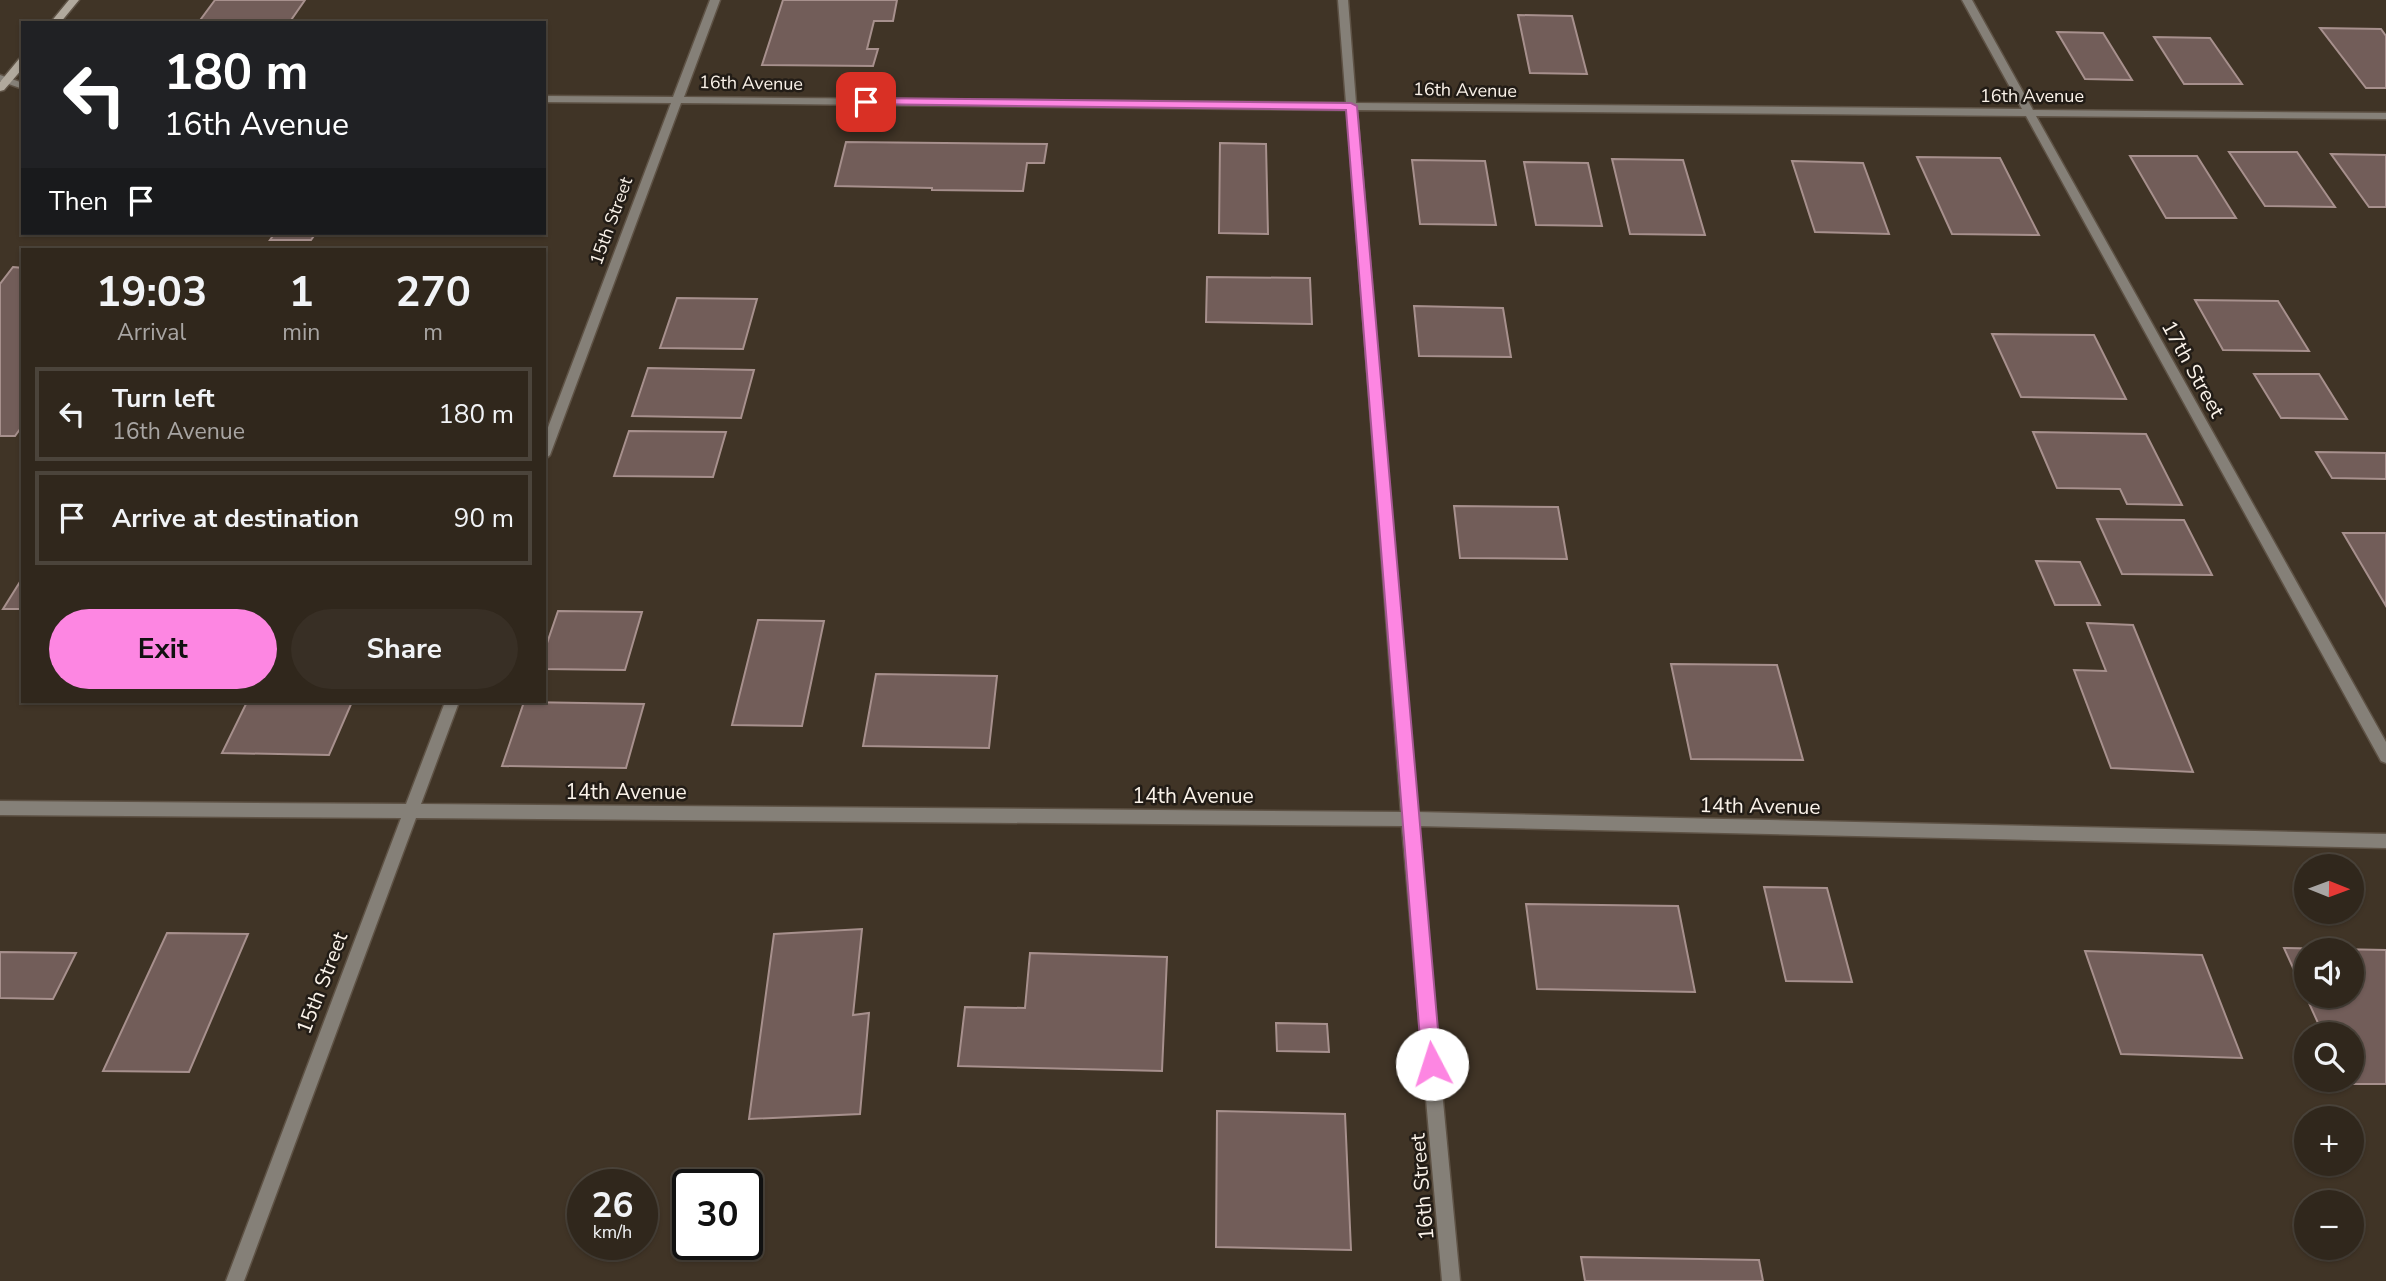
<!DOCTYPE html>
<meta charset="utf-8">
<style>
:root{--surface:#30271c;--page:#382f25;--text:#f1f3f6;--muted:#a8a5a3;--line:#4b443b;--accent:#fd86e2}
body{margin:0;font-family:"Nunito Sans",sans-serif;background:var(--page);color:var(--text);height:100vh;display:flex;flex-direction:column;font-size:26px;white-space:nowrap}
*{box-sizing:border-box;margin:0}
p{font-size:23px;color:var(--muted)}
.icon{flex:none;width:38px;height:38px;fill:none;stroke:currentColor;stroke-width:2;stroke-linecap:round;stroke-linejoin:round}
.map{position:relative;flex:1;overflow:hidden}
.drawer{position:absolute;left:21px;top:248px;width:525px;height:455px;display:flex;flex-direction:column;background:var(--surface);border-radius:0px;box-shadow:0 2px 5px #0004,0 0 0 2px var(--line)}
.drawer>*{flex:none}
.top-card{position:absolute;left:21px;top:21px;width:525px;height:214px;border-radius:0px;box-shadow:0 2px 5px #0004,0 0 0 2px var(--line);background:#202124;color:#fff;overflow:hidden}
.needle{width:46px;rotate:91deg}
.controls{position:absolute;left:2294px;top:854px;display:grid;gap:14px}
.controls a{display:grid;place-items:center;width:70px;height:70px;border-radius:50%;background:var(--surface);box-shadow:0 2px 5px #0004,0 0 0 2px var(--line);font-size:35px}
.speed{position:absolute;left:567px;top:1169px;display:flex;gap:14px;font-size:35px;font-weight:700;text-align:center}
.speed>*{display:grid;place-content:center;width:91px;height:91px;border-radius:50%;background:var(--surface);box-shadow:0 2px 5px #0004,0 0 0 2px var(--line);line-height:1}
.speed small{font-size:18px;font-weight:400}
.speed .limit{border:4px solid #111;border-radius:10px;background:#fff;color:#111}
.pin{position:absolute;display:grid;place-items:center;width:60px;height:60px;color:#fff;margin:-30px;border-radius:14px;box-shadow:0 4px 10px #0006}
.me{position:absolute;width:77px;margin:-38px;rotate:355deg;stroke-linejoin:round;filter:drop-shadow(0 0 5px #0008)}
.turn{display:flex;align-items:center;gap:24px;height:147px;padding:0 28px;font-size:32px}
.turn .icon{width:91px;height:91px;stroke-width:2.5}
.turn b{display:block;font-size:49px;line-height:60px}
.then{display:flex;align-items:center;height:66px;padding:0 28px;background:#0003;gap:14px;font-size:26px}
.eta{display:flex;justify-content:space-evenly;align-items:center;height:119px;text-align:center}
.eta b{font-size:42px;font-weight:700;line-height:49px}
.primary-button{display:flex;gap:14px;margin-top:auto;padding:14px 28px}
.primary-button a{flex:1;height:80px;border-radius:42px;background:var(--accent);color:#111;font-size:28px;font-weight:700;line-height:80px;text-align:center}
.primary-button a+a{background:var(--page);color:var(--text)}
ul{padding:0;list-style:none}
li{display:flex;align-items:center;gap:21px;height:94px;margin:0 14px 10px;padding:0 14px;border:4px solid var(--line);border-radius:0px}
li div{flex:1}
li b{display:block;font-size:26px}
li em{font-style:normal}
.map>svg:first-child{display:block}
.building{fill:#725d59;stroke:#a7908d;stroke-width:2;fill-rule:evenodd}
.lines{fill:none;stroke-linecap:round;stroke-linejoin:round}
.street-casing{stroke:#5e5245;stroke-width:3}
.secondary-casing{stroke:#5e5245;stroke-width:3}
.street{fill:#858078;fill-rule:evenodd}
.secondary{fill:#b1a99d;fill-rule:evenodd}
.route{fill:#fd86e2;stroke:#a45793;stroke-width:2}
.labels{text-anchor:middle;stroke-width:5;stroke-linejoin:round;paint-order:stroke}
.far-street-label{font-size:18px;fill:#faf2e9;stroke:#221c16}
.street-label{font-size:21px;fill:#faf2e9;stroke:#221c16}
</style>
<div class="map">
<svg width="2386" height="1281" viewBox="0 0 2386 1281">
<rect width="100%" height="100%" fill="#403426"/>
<path class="building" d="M215,0H305L289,23H198Z
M783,0H897L893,21H874L867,49H878L873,66L762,65Z
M1518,15L1572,16L1587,74L1530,73Z
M2320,28L2381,29L2386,36V88H2366Z
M2057,32L2103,33L2132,80L2085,79Z
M2154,37L2210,38L2242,84H2184Z
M846,142L1047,144L1044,163H1027L1023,191L932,190V188L835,186Z
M1220,143L1266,144L1268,234L1219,233Z
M2229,152H2297L2335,207L2265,206Z
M2331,154L2386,155V207H2369Z
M2130,156H2197L2236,218H2166Z
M1917,157L2000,158L2039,235L1952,234Z
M1612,159L1683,160L1705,235L1630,234Z
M1412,160L1485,161L1496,225L1420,224Z
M1792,161L1863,163L1889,234L1815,232Z
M1524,162L1588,163L1602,226L1536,225Z
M275,233H316L311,240H270Z
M13,267L23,268V425L15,436H0V284Z
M1207,277L1310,278L1312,324L1206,322Z
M677,298L757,299L743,349L660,348Z
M2195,300L2278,301L2309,351L2223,350Z
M1414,306L1503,308L1511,357L1419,356Z
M1992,334L2094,335L2126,399L2021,397Z
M648,368L754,370L741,418L632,416Z
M2254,374H2319L2347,419L2281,418Z
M629,431L726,432L713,477L614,476Z
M2033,432L2146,434L2182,505L2127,504L2120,489L2057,488Z
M2316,452L2386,453V479L2332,478Z
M1454,506L1558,507L1567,559L1460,558Z
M2097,519L2184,520L2212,575L2122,574Z
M2343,533H2386V606Z
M2036,561L2080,562L2100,605H2055Z
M23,577V609H3Z
M558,611L642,612L625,670L544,669V652Z
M758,620L824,621L802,726L732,725Z
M2087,623L2133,625L2193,772L2111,768L2074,670L2106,671Z
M1671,664L1777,665L1803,760L1691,759Z
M876,674L997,676L989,748L863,746Z
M247,702H352L329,755L222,753Z
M524,702L644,704L626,768L502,766Z
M1764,887L1827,888L1852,982L1786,981Z
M1526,904L1678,906L1695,992L1537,989Z
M862,929L853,1015L869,1013L860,1114L749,1119L774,934Z
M167,933L248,934L189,1072L103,1071Z
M2284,948L2386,950V1084H2346L2344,1080H2352V1034H2323ZM2306,950H2352V996H2306Z
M2085,951L2202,955L2242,1058L2121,1054Z
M0,952L76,953L53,999L0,998Z
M1030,953L1167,957L1162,1071L958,1066L965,1007L1025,1008Z
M1276,1023L1327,1024L1329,1052L1277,1051Z
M1217,1111L1345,1114L1351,1250L1216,1247Z
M1581,1257L1759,1260L1763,1281H1585Z"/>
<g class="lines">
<g class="street-casing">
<path id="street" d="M710,0H720L684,97L1346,103L1338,0H1348L1356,103L2022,109L1962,0H1972L2033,110L2386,113V119L2036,116L2386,742V763L2381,761L2026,116L1357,110L1416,812L2386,834V848L1417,826L1460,1281H1442L1402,826L416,818L244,1281H226L401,818L0,815V801L406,804L445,702H459L421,804L1401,812L1347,110L681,103L550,455L544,460V438L671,103L544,102V96L673,97Z
M0,75L23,83V89L0,81Z"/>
</g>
<g class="secondary-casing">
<path id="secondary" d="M69,0H79L60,23H50Z
M23,58V68L4,90L0,91V82L19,59Z"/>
</g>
<use href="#street" class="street"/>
<use href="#secondary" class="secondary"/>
</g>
<path class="route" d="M866,98L1351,103L1357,106L1441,1064L1438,1070L1432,1073L1425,1070L1422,1064L1346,110L862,104V99Z"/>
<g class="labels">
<g class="far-street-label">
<text transform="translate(751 83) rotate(1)" y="6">16th Avenue</text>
<text transform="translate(1465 90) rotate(1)" y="6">16th Avenue</text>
<text x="2032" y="102">16th Avenue</text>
<text transform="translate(611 221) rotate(-70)" y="6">15th Street</text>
</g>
<g class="street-label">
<text transform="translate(2193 369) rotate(61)" y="7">17th Street</text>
<text x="626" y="799">14th Avenue</text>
<text x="1193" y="803">14th Avenue</text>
<text transform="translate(1760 806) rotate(1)" y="7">14th Avenue</text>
<text transform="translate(322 983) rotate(-69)" y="7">15th Street</text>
<text transform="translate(1422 1187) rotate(-95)" y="7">16th Street</text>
</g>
</g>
</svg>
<div class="controls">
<a><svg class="needle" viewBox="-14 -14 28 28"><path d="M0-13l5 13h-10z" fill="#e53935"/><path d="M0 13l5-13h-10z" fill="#a8a5a3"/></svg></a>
<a><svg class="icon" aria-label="sound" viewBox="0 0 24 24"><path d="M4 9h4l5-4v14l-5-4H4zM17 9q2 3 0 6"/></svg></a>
<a><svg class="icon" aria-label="search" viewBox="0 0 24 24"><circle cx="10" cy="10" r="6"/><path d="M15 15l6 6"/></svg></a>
<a>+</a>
<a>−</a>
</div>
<div class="speed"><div>26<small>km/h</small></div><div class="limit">30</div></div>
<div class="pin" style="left:866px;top:102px;background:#d93025"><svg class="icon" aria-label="arrive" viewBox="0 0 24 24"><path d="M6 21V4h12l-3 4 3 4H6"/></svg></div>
<svg class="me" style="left:1432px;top:1064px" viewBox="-20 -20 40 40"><circle r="19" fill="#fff"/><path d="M0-13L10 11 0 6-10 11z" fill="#fd86e2"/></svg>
<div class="top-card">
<div class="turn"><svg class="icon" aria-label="left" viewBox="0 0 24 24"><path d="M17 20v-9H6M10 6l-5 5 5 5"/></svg><div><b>180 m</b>16th Avenue</div></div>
<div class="then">Then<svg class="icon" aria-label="arrive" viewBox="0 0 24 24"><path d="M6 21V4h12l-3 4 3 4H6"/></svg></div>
</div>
<section class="drawer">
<div class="eta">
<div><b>19:03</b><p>Arrival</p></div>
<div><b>1</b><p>min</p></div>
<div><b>270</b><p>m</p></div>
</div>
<ul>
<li><svg class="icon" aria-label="left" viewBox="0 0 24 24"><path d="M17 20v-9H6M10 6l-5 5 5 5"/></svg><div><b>Turn left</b><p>16th Avenue</p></div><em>180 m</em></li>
<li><svg class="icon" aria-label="arrive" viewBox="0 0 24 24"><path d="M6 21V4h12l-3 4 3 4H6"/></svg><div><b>Arrive at destination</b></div><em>90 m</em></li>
</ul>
<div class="primary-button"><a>Exit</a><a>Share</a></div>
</section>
</div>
